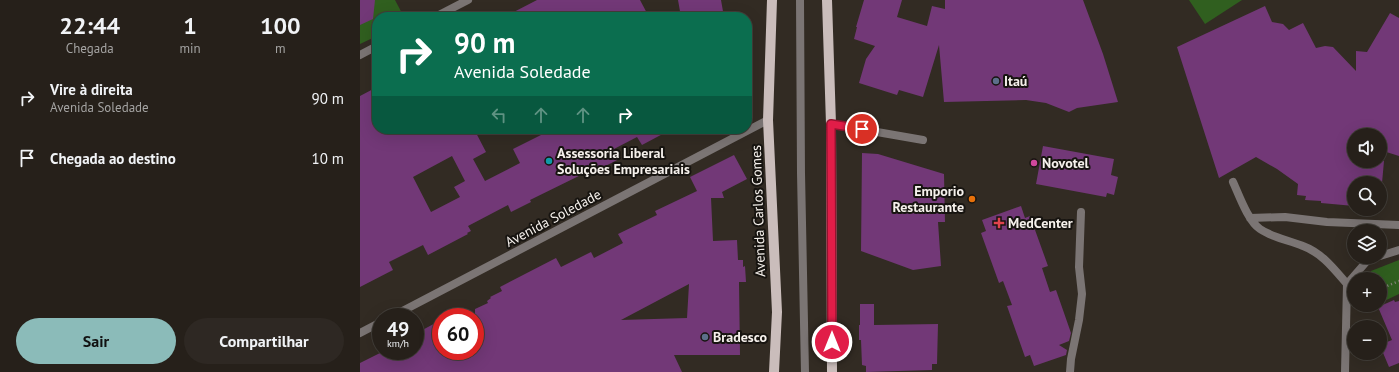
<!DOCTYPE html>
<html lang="pt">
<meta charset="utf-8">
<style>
:root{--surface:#26201a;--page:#2e2823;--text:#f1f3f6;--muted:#a4a3a2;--line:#423e39;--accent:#8bbbb9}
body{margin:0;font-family:"PT Sans",sans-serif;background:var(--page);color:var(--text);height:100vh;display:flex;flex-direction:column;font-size:15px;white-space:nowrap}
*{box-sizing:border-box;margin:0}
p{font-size:13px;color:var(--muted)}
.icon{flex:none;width:22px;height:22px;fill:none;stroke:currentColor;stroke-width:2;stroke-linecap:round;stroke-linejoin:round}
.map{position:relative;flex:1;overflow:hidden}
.drawer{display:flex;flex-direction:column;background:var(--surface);width:360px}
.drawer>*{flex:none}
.guide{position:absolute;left:12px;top:12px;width:380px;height:122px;border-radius:16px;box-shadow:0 4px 16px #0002,0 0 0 1px var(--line);background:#0b6e4f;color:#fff;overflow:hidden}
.fabs{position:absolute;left:987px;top:128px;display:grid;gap:8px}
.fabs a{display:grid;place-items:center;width:40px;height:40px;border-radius:50%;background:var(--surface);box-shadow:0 4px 16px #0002,0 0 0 1px var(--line);font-size:20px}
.speed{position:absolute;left:12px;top:308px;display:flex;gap:8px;font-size:20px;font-weight:700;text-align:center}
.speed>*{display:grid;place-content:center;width:52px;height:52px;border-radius:50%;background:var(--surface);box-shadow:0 4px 16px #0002,0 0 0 1px var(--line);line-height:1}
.speed small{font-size:10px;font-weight:400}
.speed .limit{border:6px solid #d22;background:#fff;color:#111}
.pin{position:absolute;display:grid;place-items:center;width:34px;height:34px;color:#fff;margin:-17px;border:2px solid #fff;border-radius:50%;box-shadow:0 1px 4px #0007}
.me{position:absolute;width:44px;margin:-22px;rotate:0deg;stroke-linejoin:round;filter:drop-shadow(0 0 3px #0008)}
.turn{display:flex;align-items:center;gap:14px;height:84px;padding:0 16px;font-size:18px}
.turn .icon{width:52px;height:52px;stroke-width:2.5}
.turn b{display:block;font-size:28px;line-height:34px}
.lanes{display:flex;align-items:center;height:38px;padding:0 16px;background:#0003;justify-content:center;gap:20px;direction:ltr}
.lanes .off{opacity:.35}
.eta{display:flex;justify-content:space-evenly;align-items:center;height:68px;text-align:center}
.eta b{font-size:24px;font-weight:700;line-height:28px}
.button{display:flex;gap:8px;margin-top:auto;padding:8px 16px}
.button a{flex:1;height:46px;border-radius:24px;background:var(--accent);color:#111;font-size:16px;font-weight:700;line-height:46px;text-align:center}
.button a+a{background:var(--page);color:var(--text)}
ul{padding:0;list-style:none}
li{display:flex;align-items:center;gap:12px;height:60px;padding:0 16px}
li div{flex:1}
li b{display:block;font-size:15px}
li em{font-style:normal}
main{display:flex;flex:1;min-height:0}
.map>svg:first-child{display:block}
.green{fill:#305f1f}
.building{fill:#723877;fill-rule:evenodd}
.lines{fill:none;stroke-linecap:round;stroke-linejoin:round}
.path{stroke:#8c8680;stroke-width:2.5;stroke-dasharray:1 3;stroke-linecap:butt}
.service{stroke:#7b7574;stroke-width:8}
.minor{stroke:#7b7574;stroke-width:8}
.tertiary{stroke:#7b7574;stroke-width:8}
.primary{stroke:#cabdbb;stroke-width:10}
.route-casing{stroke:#92132f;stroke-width:10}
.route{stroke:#e11d48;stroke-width:7}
.service-dot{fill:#5c6f8a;stroke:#171410;stroke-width:1.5}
.culture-dot{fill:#0f9aa8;stroke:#171410;stroke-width:1.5}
.hotel-dot{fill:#d1479c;stroke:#171410;stroke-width:1.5}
.food-dot{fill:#e8710a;stroke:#171410;stroke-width:1.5}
.health-dot{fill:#e0444e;stroke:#171410;stroke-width:1.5}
.labels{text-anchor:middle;stroke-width:4;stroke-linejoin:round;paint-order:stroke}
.poi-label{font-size:14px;font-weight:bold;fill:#f6f1ec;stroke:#171410;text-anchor:start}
.street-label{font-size:14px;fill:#f6f1ec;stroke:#171410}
</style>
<main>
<section class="drawer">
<div class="eta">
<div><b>22:44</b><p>Chegada</p></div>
<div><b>1</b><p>min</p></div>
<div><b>100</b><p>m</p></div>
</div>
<ul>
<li><svg class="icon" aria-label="right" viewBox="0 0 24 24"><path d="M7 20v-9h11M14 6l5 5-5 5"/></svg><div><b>Vire à direita</b><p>Avenida Soledade</p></div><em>90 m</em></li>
<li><svg class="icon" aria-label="arrive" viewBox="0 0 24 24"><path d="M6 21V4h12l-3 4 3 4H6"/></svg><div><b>Chegada ao destino</b></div><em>10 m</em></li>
</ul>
<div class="button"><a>Sair</a><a>Compartilhar</a></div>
</section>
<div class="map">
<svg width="1039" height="372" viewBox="0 0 1039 372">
<rect width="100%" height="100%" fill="#322b23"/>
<path class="green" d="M0,0H35L44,17H17V36L0,44Z
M829,0H882L845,24Z
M1039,260V294L1020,303V279H1010L1011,271Z"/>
<path class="building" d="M0,0H15L13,19L0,25Z
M177,0H280L289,17H144Z
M318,0H361L364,17H321Z
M504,0H542L537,17L567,26L572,6L585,9V0H723L743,54L758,102L717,108L709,112L686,103L666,100L584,102L579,45L563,97L539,90L537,95L499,83L506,59L515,46L494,39L497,27H496Z
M905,6L912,22L923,24L929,30L943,23L956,48L965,46L973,47L996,71V51L1007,52L1030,13L1039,18V156L1020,150V135H994V161H1024L1022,183H994V206L961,203V201L945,200L946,196L937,195L938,184L917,169L896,157L859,178L817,47Z
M17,87V129H114L126,152L113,159L125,181L160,163L153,149L193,129H312L282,145L277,137L254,149L259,159L230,174L229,171L170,200L171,202L151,212L148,205L108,226L111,231L107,233L108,234L68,255L63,245L29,262L33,270L0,287V96ZM92,156L105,181L94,187L100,197L71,212L53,177Z
M683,146L754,159L751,175L758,177L754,195L747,193L746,197L676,184Z
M502,153L518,154L584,174L585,222H578L581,266L553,270L501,251Z
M374,155L387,179L362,192L364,198H351L353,241L377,240L378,260H383V267L385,266L386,282H379L380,355H314L322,372H0V363L24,351H55V334L81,320V351H115V309L128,303L127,301L131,298L130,297L142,291L140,287L196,258L201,267L231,252L234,258L263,243L258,234L297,215L295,211L337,191L330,177ZM329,284L327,318L261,320Z
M661,206L665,218L670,216L688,266L682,268L690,292L696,290L711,333L709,341L699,345L707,350L706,355L674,366L670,355L665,357L647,306L652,305L643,281L639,283L621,233L626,231L622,220Z
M1034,300L1035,302L1039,301V363L1029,367L1021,348H1023L1022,344L1032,340L1018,307Z
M500,304H514V325L578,324L577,364H572V370L506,372V366L502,365L501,340H499V325H500Z"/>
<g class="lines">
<path class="path" d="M1020,289L1039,281"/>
<path class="service" d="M440,0L441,173L445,372
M471,124L563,140
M873,182C879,195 888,221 900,229C913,238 929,240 943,246C962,253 974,269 987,284L1007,261L1016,257
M890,218L925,217L967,222L1039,225
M1020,256L1039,250
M710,372L711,359L719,320L722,294L719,267L721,212"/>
<path class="minor" d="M31,317L408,120
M0,333L21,322
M985,372L987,284"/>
<path class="tertiary" d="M75,17L108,0
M0,55L17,46"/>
<path class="primary" d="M412,0L408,120L417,312L414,372
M467,0L471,124L472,372"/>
</g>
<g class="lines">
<g class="route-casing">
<path id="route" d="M472,342L471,124L502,129"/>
</g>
<use href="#route" class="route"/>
</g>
<g class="service-dot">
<circle cx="636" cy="81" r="4"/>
<circle cx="345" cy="337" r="4"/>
</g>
<circle class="culture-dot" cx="189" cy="161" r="4"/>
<circle class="hotel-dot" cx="674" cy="163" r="4"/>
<circle class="food-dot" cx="612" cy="199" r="4"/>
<path class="health-dot" d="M637 217h4v4h4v4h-4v4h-4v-4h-4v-4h4z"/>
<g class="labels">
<g class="poi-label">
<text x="644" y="86">Itaú</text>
<text x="197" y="158">Assessoria Liberal<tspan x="197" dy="16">Soluções Empresariais</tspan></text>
<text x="682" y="168">Novotel</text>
<text x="604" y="196" text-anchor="end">Emporio<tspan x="604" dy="16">Restaurante</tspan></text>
<text x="648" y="228">MedCenter</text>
<text x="353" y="342">Bradesco</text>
</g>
<g class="street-label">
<text transform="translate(398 211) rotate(-92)" y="5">Avenida Carlos Gomes</text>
<text transform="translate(193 218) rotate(-28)" y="5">Avenida Soledade</text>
</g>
</g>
</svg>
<div class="fabs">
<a><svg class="icon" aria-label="sound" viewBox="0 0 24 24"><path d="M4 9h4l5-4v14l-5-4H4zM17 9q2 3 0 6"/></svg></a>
<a><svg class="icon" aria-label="search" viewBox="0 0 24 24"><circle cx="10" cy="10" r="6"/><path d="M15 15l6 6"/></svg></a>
<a><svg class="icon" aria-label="layers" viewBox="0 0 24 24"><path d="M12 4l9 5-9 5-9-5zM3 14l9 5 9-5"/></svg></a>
<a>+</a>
<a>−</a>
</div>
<div class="speed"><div>49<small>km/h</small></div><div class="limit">60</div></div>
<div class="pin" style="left:502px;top:129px;background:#d93025"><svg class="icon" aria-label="arrive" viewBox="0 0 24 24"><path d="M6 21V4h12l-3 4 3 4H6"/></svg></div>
<svg class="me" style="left:472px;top:342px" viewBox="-20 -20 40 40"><circle r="17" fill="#e11d48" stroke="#fff" stroke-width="3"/><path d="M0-11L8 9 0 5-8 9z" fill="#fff"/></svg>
<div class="guide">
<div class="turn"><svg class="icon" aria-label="right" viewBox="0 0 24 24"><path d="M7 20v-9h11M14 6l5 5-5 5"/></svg><div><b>90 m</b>Avenida Soledade</div></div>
<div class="lanes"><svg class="icon off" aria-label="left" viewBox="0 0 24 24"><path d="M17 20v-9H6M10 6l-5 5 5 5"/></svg><svg class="icon off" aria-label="ahead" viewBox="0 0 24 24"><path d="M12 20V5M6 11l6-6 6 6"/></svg><svg class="icon off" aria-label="ahead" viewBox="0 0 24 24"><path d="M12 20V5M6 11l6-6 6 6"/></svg><svg class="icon" aria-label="right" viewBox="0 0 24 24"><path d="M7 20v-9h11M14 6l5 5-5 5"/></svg></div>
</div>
</div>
</main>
